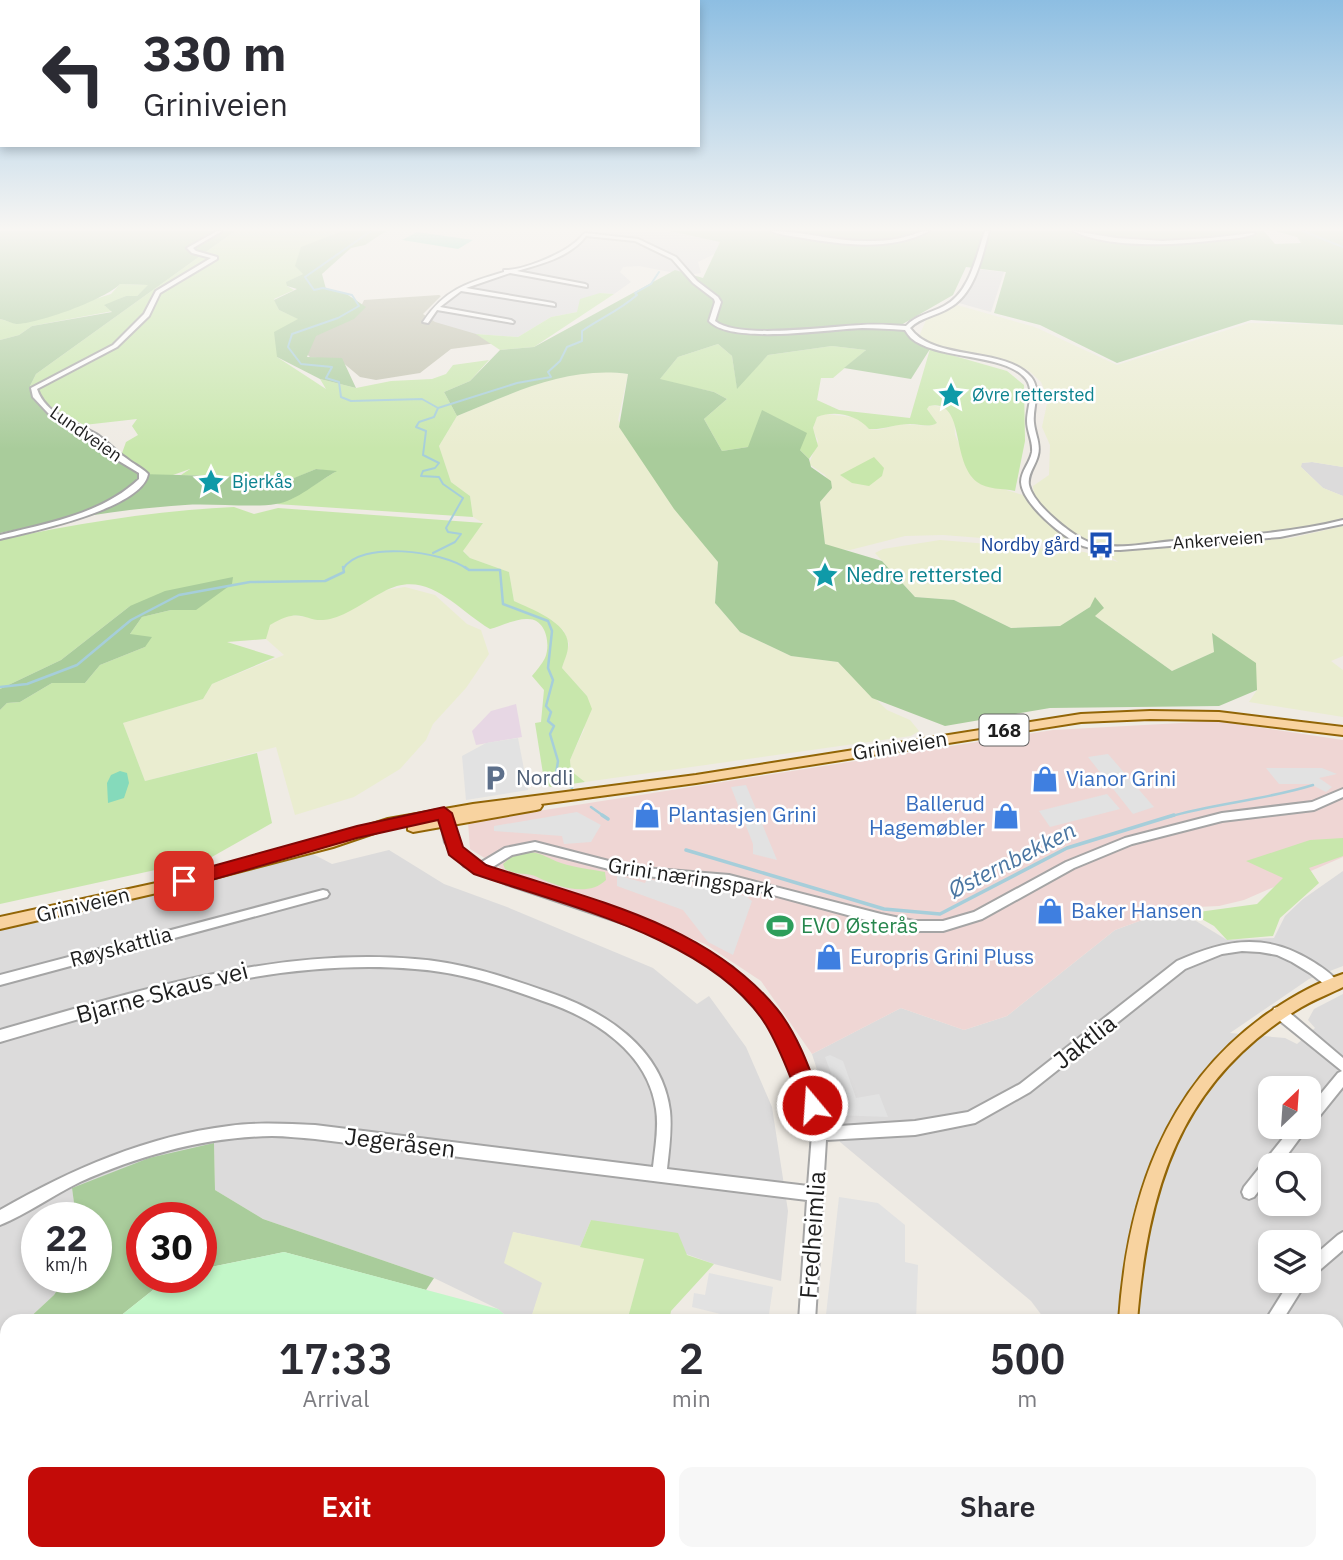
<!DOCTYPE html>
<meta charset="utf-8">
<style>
:root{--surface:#fff;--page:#f7f7f7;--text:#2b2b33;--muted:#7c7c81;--accent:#c30b08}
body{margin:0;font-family:"IBM Plex Sans",sans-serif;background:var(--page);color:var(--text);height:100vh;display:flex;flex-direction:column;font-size:26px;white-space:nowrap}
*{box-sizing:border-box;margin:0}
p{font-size:23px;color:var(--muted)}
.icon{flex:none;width:38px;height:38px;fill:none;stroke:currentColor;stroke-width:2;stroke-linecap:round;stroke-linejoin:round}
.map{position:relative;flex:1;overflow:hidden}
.sheet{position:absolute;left:0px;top:1314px;width:1344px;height:247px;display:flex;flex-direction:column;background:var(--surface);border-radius:21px 21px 0 0;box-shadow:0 4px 10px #0003}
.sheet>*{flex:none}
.top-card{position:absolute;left:0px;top:0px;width:700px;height:147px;box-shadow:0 4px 10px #0003;background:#fff;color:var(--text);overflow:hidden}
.needle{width:46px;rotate:25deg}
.fabs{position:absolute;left:1258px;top:1076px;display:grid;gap:14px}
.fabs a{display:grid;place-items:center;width:63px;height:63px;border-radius:14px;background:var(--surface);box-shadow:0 4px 10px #0003;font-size:35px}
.speed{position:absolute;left:21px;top:1202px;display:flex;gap:14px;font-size:35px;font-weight:700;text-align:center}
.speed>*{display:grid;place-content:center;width:91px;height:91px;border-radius:50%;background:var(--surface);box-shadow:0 4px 10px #0003;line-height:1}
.speed small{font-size:18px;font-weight:400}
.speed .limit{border:10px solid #d22;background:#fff;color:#111}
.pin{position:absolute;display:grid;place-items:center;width:60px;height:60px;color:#fff;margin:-30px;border-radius:14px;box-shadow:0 4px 10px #0006}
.me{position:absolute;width:77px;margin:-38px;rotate:342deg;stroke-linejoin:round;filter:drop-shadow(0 0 5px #0008)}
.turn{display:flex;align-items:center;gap:24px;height:147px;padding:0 28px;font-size:32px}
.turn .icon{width:91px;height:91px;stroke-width:2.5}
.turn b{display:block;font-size:49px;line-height:60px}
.eta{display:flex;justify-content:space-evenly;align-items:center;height:119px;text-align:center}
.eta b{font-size:42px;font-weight:600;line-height:49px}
.cta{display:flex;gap:14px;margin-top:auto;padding:14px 28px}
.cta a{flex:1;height:80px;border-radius:14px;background:var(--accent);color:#fff;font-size:28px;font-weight:600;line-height:80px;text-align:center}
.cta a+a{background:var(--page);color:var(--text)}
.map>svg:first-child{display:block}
.residential{fill:#dcdbdb;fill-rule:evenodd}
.commercial{fill:#efd6d4}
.industrial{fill:#e7d7e4}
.construction{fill:#c2c3b0}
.farmland{fill:#eaedd0}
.grass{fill:#c8e7ac}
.forest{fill:#a9cc9b}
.park{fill:#c3f7c8}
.pitch{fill:#85dabb}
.parking{fill:#e2e2e2}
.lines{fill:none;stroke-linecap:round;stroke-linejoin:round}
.stream-far2{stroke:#a6ceda;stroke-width:2}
.stream-far1{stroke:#a6ceda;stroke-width:2.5}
.stream{stroke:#a6ceda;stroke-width:3.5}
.minor-casing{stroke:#a5a5a5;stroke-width:4}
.major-casing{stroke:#926506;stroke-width:4}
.minor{fill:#fff;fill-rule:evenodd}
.major{fill:#f8d3a0;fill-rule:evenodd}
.route{fill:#c30b08;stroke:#7f0705;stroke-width:2}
.labels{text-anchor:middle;stroke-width:5;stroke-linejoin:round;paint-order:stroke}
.far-culture-label{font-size:18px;fill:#0d838f;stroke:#fff;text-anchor:start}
.far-street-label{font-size:18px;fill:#1e1e1e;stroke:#fff}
.far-transit-label{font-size:18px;fill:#164399;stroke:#fff;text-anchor:end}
.shield{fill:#fff;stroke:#626262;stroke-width:2}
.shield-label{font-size:19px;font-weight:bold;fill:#1e1e1e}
.culture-label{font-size:21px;fill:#0d838f;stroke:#fff;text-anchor:start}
.street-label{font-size:21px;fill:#1e1e1e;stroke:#fff}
.service-label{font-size:21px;fill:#4e5e75;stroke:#fff;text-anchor:start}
.shop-label{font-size:21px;fill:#366cbe;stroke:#fff;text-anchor:start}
.leisure-label{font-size:21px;fill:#27864d;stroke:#fff;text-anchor:start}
.water-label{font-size:23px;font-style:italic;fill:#4b76a2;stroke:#fff}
.near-street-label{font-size:24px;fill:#1e1e1e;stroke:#fff}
</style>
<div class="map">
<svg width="1343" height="1560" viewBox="0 0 1343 1560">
<rect width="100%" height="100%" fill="#efebe4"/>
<path class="residential" d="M596,231H686L718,237L729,247L698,262L701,273L685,275L639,266L623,267L620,272L631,282L614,294L600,293L577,312L551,317L518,337L476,334L447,335L427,328L438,306L461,290L571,252Z
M976,269L1004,272L991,312L959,303Z
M1312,462L1343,467V496L1323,488L1301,467V463Z
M389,850L444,884L507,907L653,968L697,1004L709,996L746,1047L772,1107L788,1211L781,1281L714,1264L591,1220L580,1247L513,1232L543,1283L530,1321H512L498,1309L434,1278L263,1219L215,1190L214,1143L72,1188L76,1218H37V1278H65L54,1295L26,1321H7V1339L0,1345V930L313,854L332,864Z
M1343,871V966L1309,979L1230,1033L1285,1038L1297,1044L1315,1028L1308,1020L1314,1009L1343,994V1413L1337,1409V1321H1046L1031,1301L840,1142L812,1054L901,1008L964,1030L1007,1016L1115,930L1175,908L1227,940L1274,938L1285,916L1303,899ZM1270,1088H1309V1127H1270ZM1270,1166H1309V1204H1270ZM1270,1242H1309V1281H1270Z
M264,1317H413L420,1321H249Z
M7,1436V1554H542L539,1560H0V1444Z
M1337,1496L1343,1498V1560H1162L1161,1554H1337Z"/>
<path class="commercial" d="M1217,721L1343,740V857L1244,900L1219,906L1175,908L1115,930L1007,1016L964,1030L901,1008L812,1054L761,981L705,944L641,918L511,874L470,849L468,822L1053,730Z"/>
<path class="industrial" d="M516,704L522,737L476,745L472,731L491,711Z"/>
<path class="construction" d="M439,295L441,296L423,314L435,322L483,336L497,343L451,349L420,373L376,380L360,377L341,361L310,357L299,347L305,336L359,311L364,300Z"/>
<path class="farmland" d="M957,305L1035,327L1117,365L1249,323L1343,325V467L1312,462L1302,463L1301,467L1323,488L1343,496V519L1289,532L1215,539L1115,546L1096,545L1080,540L1061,526L1034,497L1033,486L1049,475L1050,445L1042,427L1048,399L1041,382L1028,370L1002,360L934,346L918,339L926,320Z
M598,370L628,374L618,420L718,562L715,603L740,632L791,656L838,662L887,710L910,720L919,731L911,736L585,782L571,771L570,759L584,730L587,696L562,668L569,644L564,631L553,621L514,601L509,572L470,558L463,550L483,523L473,517L470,496L451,482L439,446L457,416L539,382Z
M929,405L949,408L954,415L955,435L976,481L1026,496L1074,545L943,535L905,536L850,550L834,549L825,544L820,502L832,488L825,475L809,464L818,441L813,429L816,417L825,414L852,417L862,420L869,429L878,430L901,424L930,426L937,423L927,409Z
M1343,526V656L1331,661L1343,670V717L1249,702L1257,690L1212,634L1214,652L1172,671L1095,616L1096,598L1090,607L1060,626L1011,628L954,600L915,597L875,553L883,549L940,540L1084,552L1118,562L1110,556L1114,550L1291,538Z
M405,587L435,595L467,624L481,630L489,654L466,688L433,724L426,740L400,769L354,797L295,815L276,747L145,781L123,723L203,699L212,684L284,655L266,639L269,625L286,615L329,619L386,590Z
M513,1232L644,1259L627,1321H530L542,1283L504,1263Z
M1337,1409L1343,1413V1500L1337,1497Z
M604,1554L647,1556L763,1554L761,1560H601Z"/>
<path class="grass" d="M235,231H342L301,248L303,274L287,282V286L294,290L274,299L279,310L299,319L277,357L326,389L320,379L356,388L391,381L432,379L446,374L453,365L489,360L470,381L444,392L457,416L439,446L451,482L470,496L473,517L276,504L293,498L335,472L316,469L295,478L181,475L190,469L153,482L121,456L126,442L138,435L132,426L137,419L84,425L46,404L39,392L35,393L30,386L36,374Z
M120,284L149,285L137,296H126L105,306L113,311L32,326L19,335L0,340V319L17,324L111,294Z
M600,293L614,294L534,347L500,350L476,334L518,337L551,317L577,312L580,299Z
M718,344L732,356L737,387L768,355L832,346L866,350L833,378H821L817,400L839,410L910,418L930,349L1007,371L1024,385L1025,441L1015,491C1003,488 987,490 977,482C950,461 966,398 929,406L927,409L937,423C929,428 920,424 910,424C896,424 883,430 869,429C857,415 835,410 817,417L813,428L818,446L809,459L800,450L748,447L722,451L704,419L727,399L714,392L659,380L678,357Z
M874,457L884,468L882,476L869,486L852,483L840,475Z
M234,507L254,514L278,508L483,523L463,551L470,558L509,572L514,601C531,609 570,623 568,646C568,653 564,661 562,668L587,696L592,709L570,760L571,771L585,782L550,787L544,780L535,723L541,722L544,690L532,676C536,671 542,664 545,658C551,644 546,619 528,619C517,618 501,626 490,629C456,609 427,567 383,592C367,600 348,615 330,619C305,625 304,604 270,625L266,639L227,642L275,657L212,684L203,699L123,723L145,781L257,753L272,823L210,858L0,904V710L7,703L20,702L52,683H85L100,665L145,647L130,634L142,617L171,610H196L130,606L61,660L0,689V540C78,523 154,511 234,507Z
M1343,838V856L1309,868L1319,883L1280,918L1273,936L1227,940L1214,926L1191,913L1257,904L1283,878L1246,861L1310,840Z
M529,852C543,853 549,859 561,863C576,868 590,869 605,872L606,880C588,898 556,886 537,877C527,872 517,876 505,869L503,864L511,857Z
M591,1220L678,1233L687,1255L714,1264L671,1311L669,1321H627L644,1259L580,1247Z
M217,1554H307L304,1560H205Z"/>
<path class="forest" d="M0,231H235L36,374L30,386L52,414L140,474L294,478L316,469L337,471C318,481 297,501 276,504C253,508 211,503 185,505C122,509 61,519 0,533V340L19,335L32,326L112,312L104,305L126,296H137L148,285L120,284C106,299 38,324 16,324C11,323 5,320 0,319Z
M342,231H386L365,245L351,248L322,274L326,289L345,293L366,307L354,319L316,336L307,357L342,358L356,388L320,379L277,357L274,332L298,319L279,310L274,300L297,289L287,286L286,282L303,274L295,266L301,247Z
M670,231H1264L1275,244L1301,243L1297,237L1275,231H1343V325L1251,320L1117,363L1040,325L994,313L1006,272L966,267L953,295L901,325L930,349L911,379L844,368L866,350L832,346L768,355L737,389L732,356L718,344L678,357L660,379L714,392L727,399L704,419L722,451L748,447L762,410L807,433L800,450L809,459L811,467L831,481L832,488L820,502L825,544L882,561L915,597L954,600L1011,628L1060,626L1090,607L1095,597L1104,608L1095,616L1172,671L1214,652L1212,633L1256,663L1257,690L1219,706L1050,708L945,726L872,698L838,662L791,656L740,632L715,603L718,562L674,509L619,427L628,374C567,366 513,393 457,416L444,392L470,381L500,350L534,347L675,270L703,278L720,242Z
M233,577L232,584L196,610H171L142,617L130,634L152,637L145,647L100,665L85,683H52L20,702L7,703L0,710V689L61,660L130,606L165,591Z
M214,1143L215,1190L263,1219L434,1278L426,1290L284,1252L201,1269V1218H142V1278H168L114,1321H26L54,1295L65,1278H96V1218H76L72,1188L149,1158Z
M7,1339V1434L0,1444V1346Z"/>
<path class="park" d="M284,1252L498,1309L512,1321H420L412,1317L114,1321L168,1278H201V1269Z
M783,1554H924L925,1560H781Z"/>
<path class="pitch" d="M417,232L473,240L458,249L402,240Z
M120,771L127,773L129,783L124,798L108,803L107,783L111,775Z"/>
<path class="parking" d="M518,738L528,790L466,800L462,756L486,743Z
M1108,754L1154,807L1133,814L1088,757Z
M1266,768H1322L1337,774L1319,778L1332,787L1326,792L1310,784H1279Z
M746,785L777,860L753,854V844L731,787Z
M1107,794L1120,809L1050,827L1039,811Z
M577,812L601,825L591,842L564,844L562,836L494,831V826Z
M617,875L645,883L647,879L746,896L752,901L733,955L708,942L683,910L617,886Z
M830,1055L843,1061L856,1098L879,1094L888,1117L835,1115L830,1092L837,1089L825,1057Z
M839,1197L878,1203L905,1225V1262L918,1265L916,1321H859L826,1315Z
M709,1273L773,1287L768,1321H749L692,1307L694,1293L705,1295Z"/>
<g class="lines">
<path class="stream-far2" d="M371,231L305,277L314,290L323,288L352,295L359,306L338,318L292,334L288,347L301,364L332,367L326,378L339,382L341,397L351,401L422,399L438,408
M1303,231L1343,247
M438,408L517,383L551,377L548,372L560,361L567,347L582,341V331C601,318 620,310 637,295L635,293L651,284L659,272
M433,553L455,542L461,534L448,532L446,528L463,498L443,484L439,477L421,476L423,471L435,468L439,463L423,455L426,431L416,427L419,422L434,417L438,408
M343,569C360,540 443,551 467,569"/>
<path class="stream-far1" d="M465,567L469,570H500L503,604L548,621L552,631L548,668L553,680L546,706L551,712L548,721L554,726L550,734L558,761L556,774L572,788
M0,687L27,684L77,665L131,620L179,595L250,582L325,581L344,572L343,567
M591,807L605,817
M1168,817C1216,803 1265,800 1313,785"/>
<path class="stream" d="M602,815L608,819
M686,850L884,909L940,914L1067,848L1174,815"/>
<g class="minor-casing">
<path id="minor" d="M217,231H222L193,248L196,251L217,257V259L160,293L149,316L117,347L37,389C46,415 74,422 96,434C107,441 115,451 126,458C133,464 141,467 148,474C142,509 30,532 0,539V535C48,523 102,514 139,479V473L119,461L94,438L48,413L33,397L31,388L113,345L144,314L156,291L211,258L192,253L187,248Z
M771,231C804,231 836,242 870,241C883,241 896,240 908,236C916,234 921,231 929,231C892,251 844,245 803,238C792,236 780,235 771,231Z
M985,231H989C982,257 975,294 949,308C936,316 921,317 910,328C934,362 1004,346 1031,377C1042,390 1032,408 1034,423C1035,434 1041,444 1038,455C1036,465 1027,474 1029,485C1033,505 1075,539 1094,544C1120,550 1148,543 1174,541C1231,536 1287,534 1343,520V524L1280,537L1120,550C1108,550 1095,550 1083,546C1064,538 1022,504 1021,482C1021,471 1030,463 1032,452C1033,441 1027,432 1027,421C1027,408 1035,391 1026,379C1006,353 936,360 911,338C909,336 907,333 905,330C891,329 876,328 862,328C829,329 731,345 709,321L715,302L714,299L693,283L672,259L635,241L586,236C570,257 542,264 517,271L585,284L587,285V287L510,273L466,288L553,303L555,304V306L461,291L440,307L511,320L514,322L513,323L437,310L428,323L423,322C445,289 467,283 504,272V270C522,271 559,255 573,244C578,241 581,236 585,233L638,239L676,257L697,281L718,297L721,302L715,321C738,340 830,326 861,325C876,324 891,325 906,326C916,315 931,313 944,306C970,293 976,256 985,231Z
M1073,231L1116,238L1163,241L1210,238L1253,233L1255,234C1244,238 1230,239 1218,240C1178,245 1109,249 1073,231Z
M1343,789V797L1314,810L1222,821L1132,844L1074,868L982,919L943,931H914L881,924L729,883L632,875L535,850L512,855L491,868L514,878L672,931L732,967L776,1012L807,1068L824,1127L915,1121L968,1112L1020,1084L1177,961C1224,940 1264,932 1310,960C1320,966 1333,974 1339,984L1337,988L1333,989L1329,988L1310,973L1292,962L1277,955L1260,952L1242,951L1222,954L1185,969L1030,1092L975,1123L915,1135L826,1140L815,1321H799L807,1200L315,1139C301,1138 286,1136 272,1136C205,1137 141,1155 80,1182C53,1195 27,1214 0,1225V1210C72,1169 147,1136 229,1126C258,1122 287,1124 315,1125L653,1167C655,1148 659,1128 656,1109C648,1052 594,1018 543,1001C502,986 460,972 415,969C273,957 135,1003 0,1042V1030C135,992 273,947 415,959C461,962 505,977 548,992C604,1011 662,1047 670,1111C672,1130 669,1150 667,1169L808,1186L812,1134L794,1069L766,1020L724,975L664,937L506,884L464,866L445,842L439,814L440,811H448C457,832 455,853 480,863L505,848L535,842L632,867L729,875L881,914L914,921H943L974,912L1066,862L1125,838L1222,813L1312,802Z
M323,890L327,891L329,894L327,897L0,985V975Z
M1279,1007L1284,1008L1343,1058V1087L1314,1123L1309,1124V1108L1338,1073L1342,1071L1274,1016L1273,1012L1274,1008Z
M1292,1127H1308L1279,1166H1270V1176L1254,1197L1249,1199L1244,1197L1242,1192L1244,1187Z
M1343,1232V1250L1314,1275L1309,1278V1260L1338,1235Z
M1290,1281H1307L1282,1321H1265Z
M43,1554H62L60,1560H41Z
M403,1554H422L420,1560H401Z
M1264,1554H1282L1283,1560H1265Z"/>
</g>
<g class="major-casing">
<path id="major" d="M1150,711L1219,712L1343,727V735L1219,720L1150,719L1081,722L696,783L541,804L542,806L540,809L536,810L413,832L408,830V825L389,828L333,847L161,892L0,929V917L161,882L323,840L388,819L473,804L696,775L1081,714Z
M1343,974V987C1327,995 1310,1001 1295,1011C1178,1085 1148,1190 1137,1321H1119C1127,1199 1164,1087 1267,1014C1290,998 1316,983 1343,974Z
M1115,1554H1137V1560H1115Z"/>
</g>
<use href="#minor" class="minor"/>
<use href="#major" class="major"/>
</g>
<linearGradient id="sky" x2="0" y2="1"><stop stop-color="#8dbee2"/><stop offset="0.51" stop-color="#f8f6f3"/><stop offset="1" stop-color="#f8f6f3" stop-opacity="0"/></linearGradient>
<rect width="1343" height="449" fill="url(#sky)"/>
<path class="route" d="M444,807L452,813L463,847L486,865C588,899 706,922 777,1009C799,1036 811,1073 823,1105L820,1112L812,1115L805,1112C791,1082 783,1053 766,1025C713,939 564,905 474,874L449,855L438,820L357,838L184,888L176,881L184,874L357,826Z"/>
<defs>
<g id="sight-bare" transform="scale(2.1)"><path d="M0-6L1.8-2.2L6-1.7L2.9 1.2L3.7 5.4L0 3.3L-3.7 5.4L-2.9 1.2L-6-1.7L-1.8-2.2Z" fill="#0f9aa8" stroke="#fff" stroke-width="2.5" paint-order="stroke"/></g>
<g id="bus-bare" transform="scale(2.1)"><path d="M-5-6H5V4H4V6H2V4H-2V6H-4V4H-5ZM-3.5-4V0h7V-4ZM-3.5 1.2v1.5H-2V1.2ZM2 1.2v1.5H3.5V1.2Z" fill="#1a4fb4" stroke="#fff" stroke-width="2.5" paint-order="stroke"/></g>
<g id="parking-bare" transform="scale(2.1)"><path d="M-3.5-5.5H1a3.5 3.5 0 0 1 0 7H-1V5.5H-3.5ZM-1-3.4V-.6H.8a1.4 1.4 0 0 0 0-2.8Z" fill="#5c6f8a" stroke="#fff" stroke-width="2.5" paint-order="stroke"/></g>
<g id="shop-bare" transform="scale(2.1)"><path d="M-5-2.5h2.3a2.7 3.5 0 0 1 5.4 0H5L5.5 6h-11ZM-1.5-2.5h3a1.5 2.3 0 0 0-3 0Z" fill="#3f7fe0" stroke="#fff" stroke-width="2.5" paint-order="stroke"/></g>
<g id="stadium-bare" transform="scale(2.1)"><path d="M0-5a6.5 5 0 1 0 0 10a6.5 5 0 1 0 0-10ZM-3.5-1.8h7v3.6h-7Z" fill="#2e9e5b" stroke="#fff" stroke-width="2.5" paint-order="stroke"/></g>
</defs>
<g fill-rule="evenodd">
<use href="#sight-bare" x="951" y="395"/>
<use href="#sight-bare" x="211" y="482"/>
<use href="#bus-bare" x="1101" y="545"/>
<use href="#sight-bare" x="825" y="575"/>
<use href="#parking-bare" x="495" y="778"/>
<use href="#shop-bare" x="1045" y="779"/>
<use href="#shop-bare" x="647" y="815"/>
<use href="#shop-bare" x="1006" y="816"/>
<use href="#shop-bare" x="1050" y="911"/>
<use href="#stadium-bare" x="780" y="926"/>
<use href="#shop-bare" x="829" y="957"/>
</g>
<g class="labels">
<g class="far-culture-label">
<text x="972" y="401">Øvre rettersted</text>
<text x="232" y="488">Bjerkås</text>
</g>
<g class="far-street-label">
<text transform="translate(86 434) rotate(35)" y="6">Lundveien</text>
<text transform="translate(1218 540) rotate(-4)" y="6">Ankerveien</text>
</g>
<g class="far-transit-label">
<text x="1080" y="551">Nordby gård</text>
</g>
<rect class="shield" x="979.5" y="714.5" width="49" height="31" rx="5"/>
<g class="shield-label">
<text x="1004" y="737">168</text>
</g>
<g class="culture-label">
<text x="846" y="582">Nedre rettersted</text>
</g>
<g class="street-label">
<text transform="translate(900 746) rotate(-9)" y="7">Griniveien</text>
<text transform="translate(691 878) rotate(9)" y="7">Grini næringspark</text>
<text transform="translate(83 905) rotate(-13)" y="7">Griniveien</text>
<text transform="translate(121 947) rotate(-15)" y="7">Røyskattlia</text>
</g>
<g class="service-label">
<text x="516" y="785">Nordli</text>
</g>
<g class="shop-label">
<text x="1066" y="786">Vianor Grini</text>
<text x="985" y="811" text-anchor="end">Ballerud<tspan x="985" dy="24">Hagemøbler</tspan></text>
<text x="668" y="822">Plantasjen Grini</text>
<text x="1071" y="918">Baker Hansen</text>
<text x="850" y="964">Europris Grini Pluss</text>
</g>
<g class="leisure-label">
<text x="801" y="933">EVO Østerås</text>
</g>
<g class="water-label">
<text transform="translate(1012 860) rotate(-27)" y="8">Østernbekken</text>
</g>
<g class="near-street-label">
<text transform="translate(162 993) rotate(-15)" y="8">Bjarne Skaus vei</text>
<text transform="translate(1085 1042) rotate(-38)" y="8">Jaktlia</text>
<text transform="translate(400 1143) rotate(7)" y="8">Jegeråsen</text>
<text transform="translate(813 1235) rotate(-86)" y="8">Fredheimlia</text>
</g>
</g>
</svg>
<div class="fabs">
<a><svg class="needle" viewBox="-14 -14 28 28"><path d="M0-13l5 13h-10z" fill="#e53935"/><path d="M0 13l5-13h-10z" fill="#7c7c81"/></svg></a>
<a><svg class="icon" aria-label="search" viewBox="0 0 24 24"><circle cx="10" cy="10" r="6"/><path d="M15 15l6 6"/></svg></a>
<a><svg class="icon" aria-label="layers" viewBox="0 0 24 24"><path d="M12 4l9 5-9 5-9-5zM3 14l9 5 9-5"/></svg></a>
</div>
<div class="speed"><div>22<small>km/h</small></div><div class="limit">30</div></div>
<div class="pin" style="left:184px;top:881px;background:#d93025"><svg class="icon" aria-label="arrive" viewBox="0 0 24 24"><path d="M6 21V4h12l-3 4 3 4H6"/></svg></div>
<svg class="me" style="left:812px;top:1105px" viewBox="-20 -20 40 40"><circle r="17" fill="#c30b08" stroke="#fff" stroke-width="3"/><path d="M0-11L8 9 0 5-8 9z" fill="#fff"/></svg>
<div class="top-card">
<div class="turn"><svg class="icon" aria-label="left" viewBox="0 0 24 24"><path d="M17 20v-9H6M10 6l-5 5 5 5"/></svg><div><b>330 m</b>Griniveien</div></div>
</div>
<section class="sheet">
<div class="eta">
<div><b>17:33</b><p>Arrival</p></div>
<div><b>2</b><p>min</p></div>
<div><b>500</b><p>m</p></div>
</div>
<div class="cta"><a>Exit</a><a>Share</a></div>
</section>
</div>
